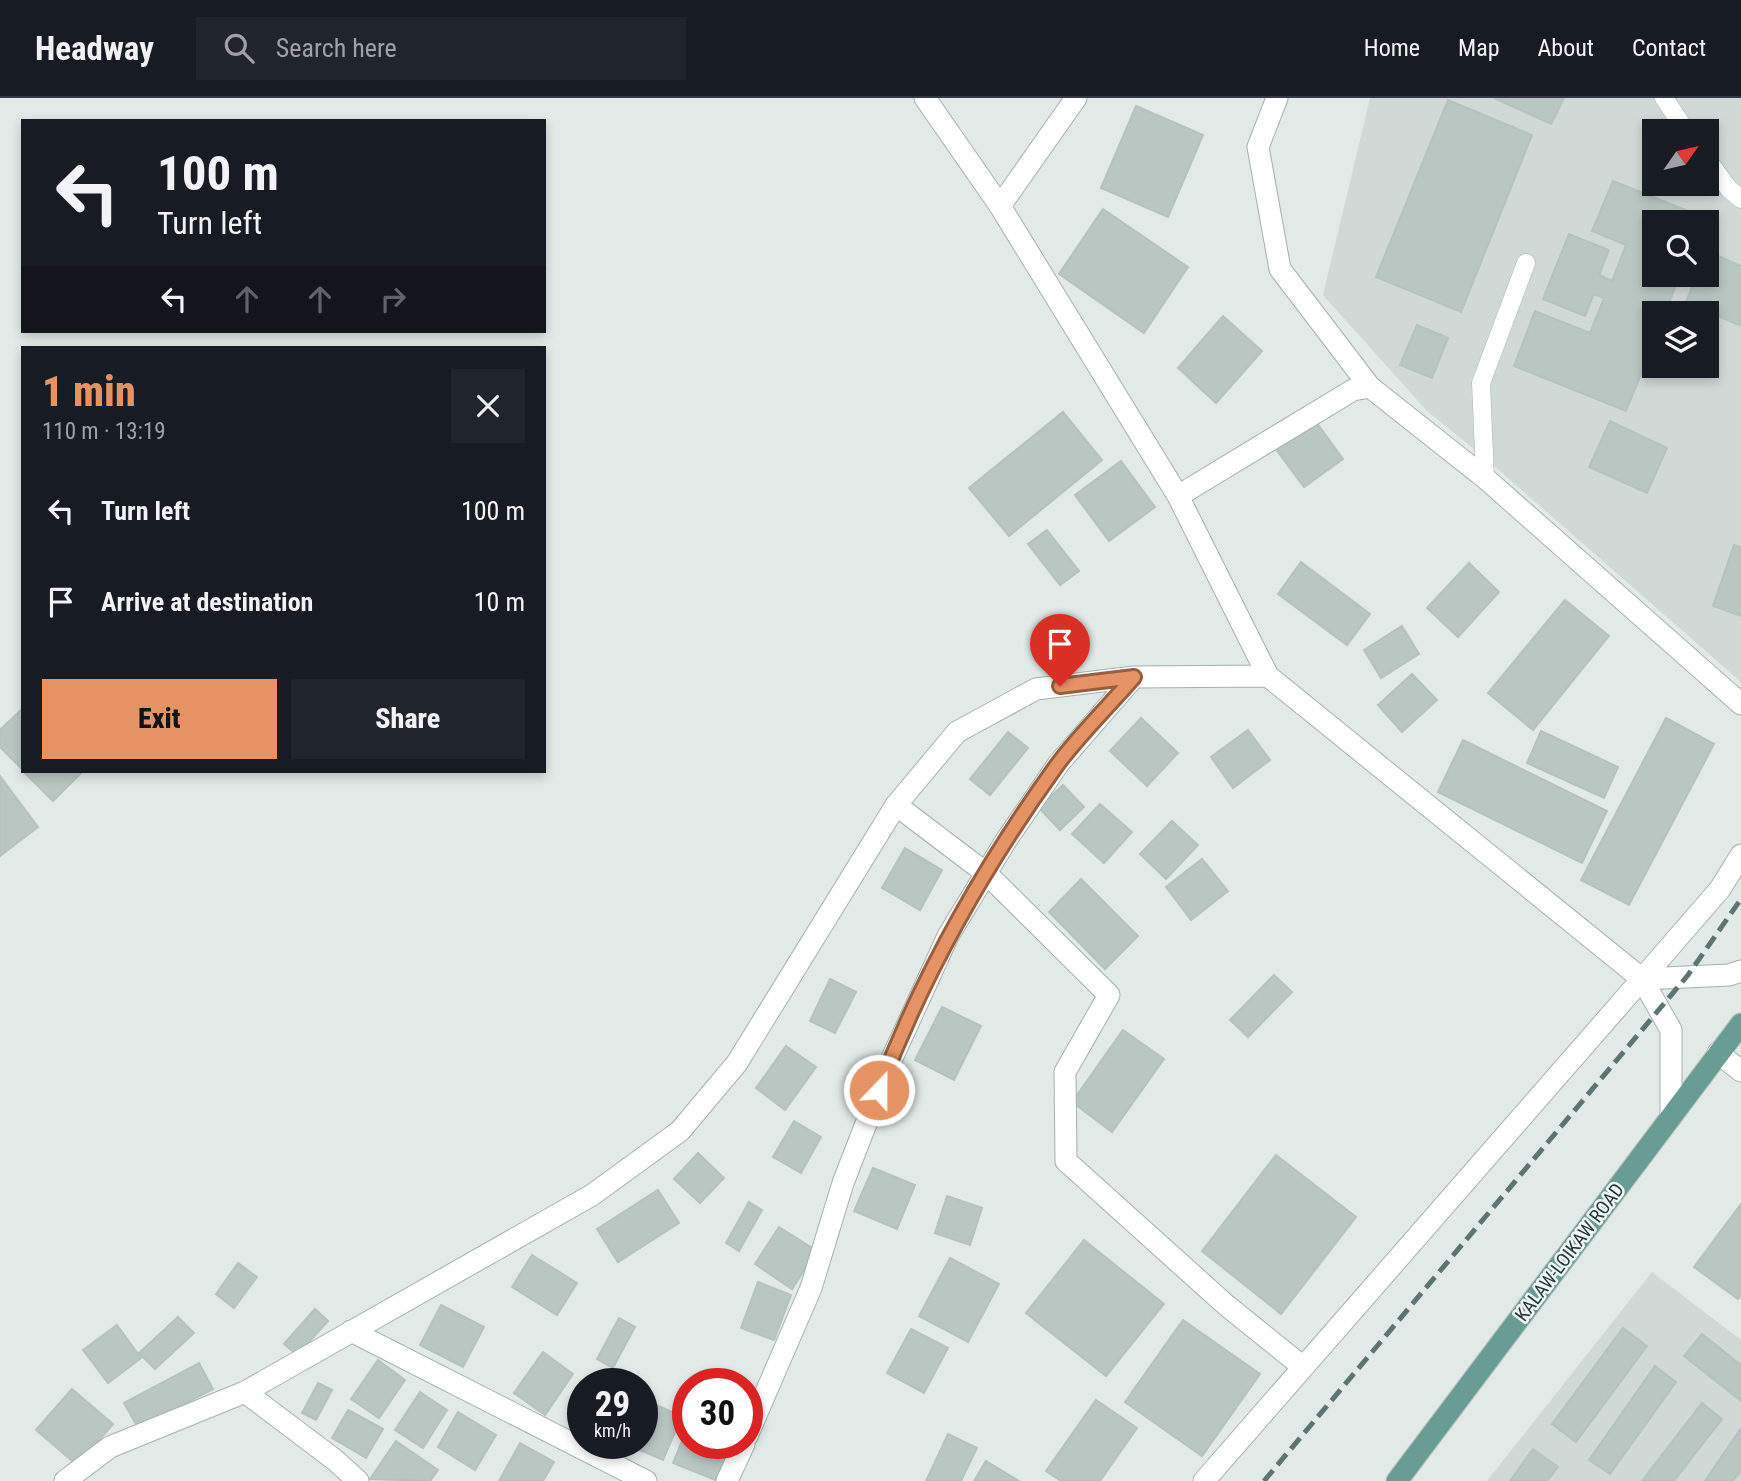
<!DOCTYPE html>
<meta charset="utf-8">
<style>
:root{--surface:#171b24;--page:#20242c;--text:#f1f3f6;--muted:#9ea1a6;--line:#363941;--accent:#e69363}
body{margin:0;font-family:"Roboto Condensed",sans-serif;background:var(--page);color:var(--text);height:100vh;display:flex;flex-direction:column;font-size:26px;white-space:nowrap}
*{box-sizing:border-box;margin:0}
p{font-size:23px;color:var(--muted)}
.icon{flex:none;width:38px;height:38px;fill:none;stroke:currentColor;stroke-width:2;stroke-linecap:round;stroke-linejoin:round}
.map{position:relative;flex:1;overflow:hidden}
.drawer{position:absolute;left:21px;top:248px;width:525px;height:427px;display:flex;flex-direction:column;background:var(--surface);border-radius:0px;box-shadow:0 4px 10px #0003}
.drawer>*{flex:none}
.top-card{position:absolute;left:21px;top:21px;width:525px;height:214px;border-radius:0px;box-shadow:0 4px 10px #0003;background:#171b24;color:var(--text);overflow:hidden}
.needle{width:46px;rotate:56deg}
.controls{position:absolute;left:1642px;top:21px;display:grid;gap:14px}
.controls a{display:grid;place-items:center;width:77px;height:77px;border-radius:0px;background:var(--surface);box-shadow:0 4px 10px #0003;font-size:35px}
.speed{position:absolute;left:567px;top:1270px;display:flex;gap:14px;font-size:35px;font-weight:700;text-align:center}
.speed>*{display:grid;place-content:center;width:91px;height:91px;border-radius:50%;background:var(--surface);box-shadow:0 4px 10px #0003;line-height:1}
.speed small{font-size:18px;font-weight:400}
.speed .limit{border:10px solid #d22;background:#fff;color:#111}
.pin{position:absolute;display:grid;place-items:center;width:60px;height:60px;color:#fff;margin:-72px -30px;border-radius:50% 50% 50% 0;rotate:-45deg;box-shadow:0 0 7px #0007}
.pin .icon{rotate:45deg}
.me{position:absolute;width:77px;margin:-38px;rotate:22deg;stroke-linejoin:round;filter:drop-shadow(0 0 5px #0008)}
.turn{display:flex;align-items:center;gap:24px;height:147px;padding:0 21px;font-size:32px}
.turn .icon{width:91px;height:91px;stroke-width:2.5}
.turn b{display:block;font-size:49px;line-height:60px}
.lanes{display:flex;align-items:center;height:66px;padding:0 21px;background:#0003;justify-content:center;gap:35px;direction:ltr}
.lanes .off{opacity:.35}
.round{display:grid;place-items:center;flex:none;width:74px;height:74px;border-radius:0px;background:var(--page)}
.overview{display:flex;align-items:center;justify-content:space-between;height:119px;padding:0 21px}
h1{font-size:42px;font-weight:800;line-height:52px;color:var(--accent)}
.primary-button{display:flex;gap:14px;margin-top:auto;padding:14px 21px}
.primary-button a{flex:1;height:80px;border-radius:0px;background:var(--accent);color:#111;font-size:28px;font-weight:800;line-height:80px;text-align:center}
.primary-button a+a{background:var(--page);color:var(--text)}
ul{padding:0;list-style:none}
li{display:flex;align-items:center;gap:21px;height:91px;padding:0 21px}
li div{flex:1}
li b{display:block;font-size:26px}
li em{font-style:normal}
header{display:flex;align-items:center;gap:42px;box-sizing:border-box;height:98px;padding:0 35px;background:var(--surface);border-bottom:2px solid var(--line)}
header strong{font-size:33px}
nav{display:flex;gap:38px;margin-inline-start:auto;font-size:24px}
.search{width:490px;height:63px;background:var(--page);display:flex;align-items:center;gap:18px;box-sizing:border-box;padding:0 24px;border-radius:0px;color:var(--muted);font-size:26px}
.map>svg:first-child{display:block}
.built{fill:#cfdad6;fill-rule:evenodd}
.building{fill:#b9c7c3;stroke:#b4c3bf;stroke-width:2}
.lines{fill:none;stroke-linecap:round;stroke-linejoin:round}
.lane-casing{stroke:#a4b1ae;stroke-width:19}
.street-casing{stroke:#a4b1ae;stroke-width:23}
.primary-casing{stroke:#bdc4c3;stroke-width:23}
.lane{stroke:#fff;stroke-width:18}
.street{stroke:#fff;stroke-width:21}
.primary{stroke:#699c95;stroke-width:21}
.rail{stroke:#5d7571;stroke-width:5;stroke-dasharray:14 7;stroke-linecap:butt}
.route-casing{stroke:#966040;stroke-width:18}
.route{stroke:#e69363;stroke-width:12}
.labels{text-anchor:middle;stroke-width:5;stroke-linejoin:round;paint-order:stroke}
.street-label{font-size:19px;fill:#233936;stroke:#f1f7f5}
</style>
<header>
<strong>Headway</strong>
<div class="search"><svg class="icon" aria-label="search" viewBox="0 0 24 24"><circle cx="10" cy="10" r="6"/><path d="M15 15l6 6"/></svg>Search here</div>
<nav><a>Home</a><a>Map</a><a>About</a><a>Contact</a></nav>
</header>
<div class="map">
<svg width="1741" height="1383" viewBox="0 0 1741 1383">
<rect width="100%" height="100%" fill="#e1eae7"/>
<path class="built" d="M1370,0H1741V584L1484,359L1427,313L1323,197ZM1654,33H1706V86H1654ZM1654,124H1706V177H1654ZM1654,215H1706V268H1654Z
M1652,1174L1741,1242V1383H1487Z"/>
<path class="building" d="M1494,0H1564L1551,26Z
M1448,2L1532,37L1461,214L1376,179Z
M1136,8L1203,37L1168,119L1101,90Z
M1613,83L1703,119L1701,124H1654V177H1680L1665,215H1654V244L1626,313L1514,268L1535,213L1590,235L1604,200L1594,196L1585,218L1543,201L1569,136L1609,152L1599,177L1612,183L1626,147L1592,133Z
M1103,111L1188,169L1144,235L1059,176Z
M1707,153L1741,168V228L1686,204L1697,177H1706Z
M1223,218L1262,253L1216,305L1178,270Z
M1417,227L1448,240L1432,280L1400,267Z
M1063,314L1102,362L1009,438L969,390Z
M1314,321L1343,361L1304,389L1275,350Z
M1610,323L1667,350L1647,395L1589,369Z
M1121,363L1155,409L1109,443L1075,397Z
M1047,432L1079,473L1060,487L1028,446Z
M1734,447L1741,449V518L1713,508Z
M1301,464L1370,516L1347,547L1278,496Z
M1469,465L1499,494L1458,539L1427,510Z
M1565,502L1609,538L1533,632L1488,595Z
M1402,528L1419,556L1381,580L1364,552Z
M1412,576L1437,602L1402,634L1378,607Z
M23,610V672L0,649V632Z
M1141,620L1178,655L1147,688L1110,653Z
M1666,620L1714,646L1629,807L1581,782Z
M1248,632L1270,662L1233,690L1211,659Z
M1541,633L1618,669L1604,700L1527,665Z
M1008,634L1028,650L990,697L970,681Z
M1463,642L1607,713L1582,765L1438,694Z
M24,674H82L53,703Z
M0,678L38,729L0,758Z
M1063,687L1084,709L1060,732L1039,710Z
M1100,706L1132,734L1104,765L1072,736Z
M1172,723L1198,747L1166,781L1140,756Z
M905,750L942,772L920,812L882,790Z
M1202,761L1228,793L1191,822L1166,789Z
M1081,781L1138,838L1105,871L1049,814Z
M1274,877L1292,894L1248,939L1230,922Z
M830,881L856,894L835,935L810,923Z
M942,909L981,928L954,982L915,962Z
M1123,932L1164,961L1112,1034L1072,1004Z
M786,948L816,969L785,1012L756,990Z
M794,1023L821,1039L801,1075L773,1059Z
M698,1055L724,1080L700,1105L674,1081Z
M1276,1057L1356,1119L1281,1216L1202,1153Z
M873,1070L915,1087L897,1131L854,1113Z
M658,1092L679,1125L618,1164L597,1131Z
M947,1098L982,1110L970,1147L935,1135Z
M749,1104L762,1112L739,1153L726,1145Z
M1741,1106V1197L1738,1201L1694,1169Z
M779,1129L817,1153L792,1191L755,1166Z
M1084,1142L1164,1206L1106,1278L1026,1215Z
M532,1157L577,1185L557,1217L512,1189Z
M950,1160L999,1186L968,1244L919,1218Z
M238,1165L257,1179L234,1210L216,1196Z
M758,1184L791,1197L774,1242L741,1230Z
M441,1207L484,1229L463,1269L420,1247Z
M315,1211L328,1223L297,1257L284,1246Z
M178,1219L194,1235L155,1271L139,1255Z
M619,1220L635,1229L613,1270L597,1261Z
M1183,1222L1260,1276L1202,1358L1125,1304Z
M117,1227L141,1260L108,1285L83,1252Z
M1623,1230L1647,1248L1576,1344L1552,1326Z
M911,1231L948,1250L924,1295L887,1275Z
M1702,1236L1741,1267V1303L1684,1258Z
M543,1254L573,1276L545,1317L514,1295Z
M378,1262L405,1282L379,1320L351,1301Z
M199,1265L213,1291L138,1330L124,1305Z
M1655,1268L1676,1284L1610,1376L1589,1362Z
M318,1285L332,1292L316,1322L302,1315Z
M72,1291L113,1326L77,1367L36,1332Z
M420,1294L447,1312L423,1350L395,1332Z
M644,1302L682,1318L663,1362L626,1346H642V1307Z
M1096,1302L1137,1330L1100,1383H1061L1046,1373Z
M1702,1305L1722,1321L1674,1383H1642Z
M348,1312L383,1331L366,1360L332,1340Z
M458,1314L496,1337L475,1372L438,1349Z
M688,1329V1346H732L718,1383L673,1365Z
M1741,1330V1372L1733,1383H1705Z
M948,1336L977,1350L961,1383H926Z
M396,1343L438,1372L430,1383L370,1381Z
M520,1345L554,1364L543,1383H499Z
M1533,1351L1558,1369L1547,1383H1510Z
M986,1363L1019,1383H974Z"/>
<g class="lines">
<g class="lane-casing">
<path id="lane" d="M1664,0L1686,33
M1706,60L1729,91L1741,101
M1485,380L1481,285L1526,165"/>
</g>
<g class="street-casing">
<path id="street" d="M925,0L1000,108L1178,398L1268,578
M1277,0L1258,49L1280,171L1370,289
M1000,108L1076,0
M1178,398L1353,292L1370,289L1485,380L1741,606
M896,707L987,776L1109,897L1065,974L1066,1063L1226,1207L1303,1269
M1642,881L1720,791L1741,757
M1718,955L1741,973
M351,1233L646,1383
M245,1294L335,1362L358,1383
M747,1338L811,1190L843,1085L888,969L948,838L1005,744L1059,665L1134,579
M65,1383L110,1349L245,1294L592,1097L680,1033L737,965L896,707L957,634L1036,591L1134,579L1268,578L1642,881L1729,877L1741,873
M727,1383L744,1346
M1204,1383L1642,881L1671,932V1019"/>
</g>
<g class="primary-casing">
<path id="primary" d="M1397,1383L1741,926"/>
</g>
<use href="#lane" class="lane"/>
<use href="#street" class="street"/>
<use href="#primary" class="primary"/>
<path class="rail" d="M1264,1383L1688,877L1741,801"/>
</g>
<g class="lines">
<g class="route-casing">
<path id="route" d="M879,992C923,876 985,767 1057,667C1080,636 1109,608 1134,579L1060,588"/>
</g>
<use href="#route" class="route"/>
</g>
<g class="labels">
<g class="street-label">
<text transform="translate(1569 1154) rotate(-53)" y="7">KALAW-LOIKAW ROAD</text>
</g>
</g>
</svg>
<div class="controls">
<a><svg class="needle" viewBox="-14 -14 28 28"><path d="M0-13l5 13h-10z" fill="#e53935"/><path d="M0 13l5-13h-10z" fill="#9ea1a6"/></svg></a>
<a><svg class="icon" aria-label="search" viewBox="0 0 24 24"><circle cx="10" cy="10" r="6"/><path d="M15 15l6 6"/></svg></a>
<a><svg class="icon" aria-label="layers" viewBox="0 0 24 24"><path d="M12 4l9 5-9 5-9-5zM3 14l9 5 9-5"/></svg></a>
</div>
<div class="speed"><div>29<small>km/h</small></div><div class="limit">30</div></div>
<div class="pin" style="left:1060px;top:588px;background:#d93025"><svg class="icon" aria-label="arrive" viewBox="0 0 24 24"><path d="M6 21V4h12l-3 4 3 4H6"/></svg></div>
<svg class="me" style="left:879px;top:992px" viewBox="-20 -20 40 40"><circle r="17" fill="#e69363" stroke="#fff" stroke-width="3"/><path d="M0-11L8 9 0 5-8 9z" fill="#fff"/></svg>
<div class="top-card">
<div class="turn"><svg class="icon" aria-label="left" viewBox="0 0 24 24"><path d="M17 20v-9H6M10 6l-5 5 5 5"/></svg><div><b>100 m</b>Turn left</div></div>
<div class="lanes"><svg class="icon" aria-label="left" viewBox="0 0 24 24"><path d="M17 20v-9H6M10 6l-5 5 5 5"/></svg><svg class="icon off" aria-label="ahead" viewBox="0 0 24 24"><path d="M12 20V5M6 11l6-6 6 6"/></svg><svg class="icon off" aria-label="ahead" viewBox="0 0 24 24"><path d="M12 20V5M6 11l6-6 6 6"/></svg><svg class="icon off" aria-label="right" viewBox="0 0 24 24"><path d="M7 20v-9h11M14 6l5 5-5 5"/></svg></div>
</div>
<section class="drawer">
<div class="overview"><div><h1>1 min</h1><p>110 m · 13:19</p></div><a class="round"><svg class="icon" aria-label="close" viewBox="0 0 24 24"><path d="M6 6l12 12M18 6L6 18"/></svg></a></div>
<ul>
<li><svg class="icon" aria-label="left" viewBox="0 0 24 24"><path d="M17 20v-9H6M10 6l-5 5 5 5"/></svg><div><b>Turn left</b></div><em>100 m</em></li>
<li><svg class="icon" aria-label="arrive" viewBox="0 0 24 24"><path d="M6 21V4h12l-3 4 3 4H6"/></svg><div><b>Arrive at destination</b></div><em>10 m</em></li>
</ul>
<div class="primary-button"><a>Exit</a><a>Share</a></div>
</section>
</div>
